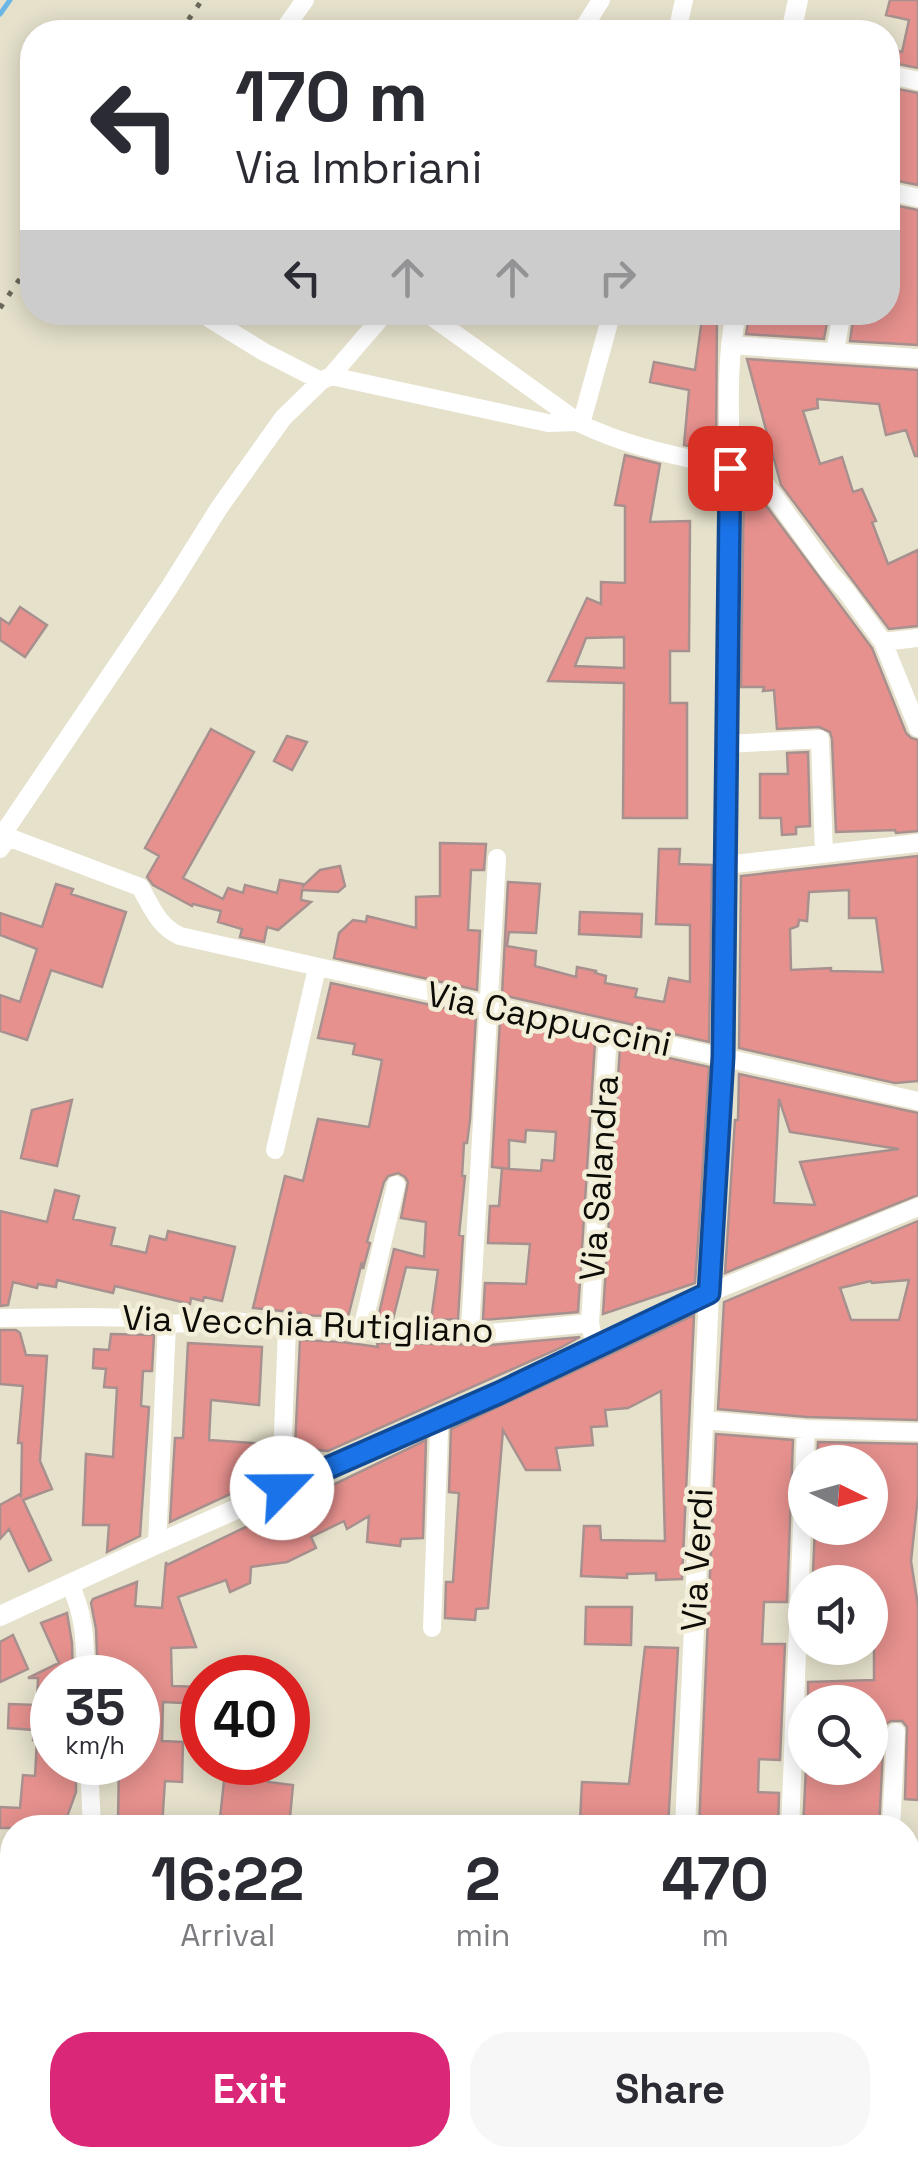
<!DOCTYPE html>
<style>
:root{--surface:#fff;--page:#f7f7f7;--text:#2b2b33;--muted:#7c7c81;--accent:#db2777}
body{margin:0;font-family:"Space Grotesk",sans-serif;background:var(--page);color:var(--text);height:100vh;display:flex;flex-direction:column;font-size:38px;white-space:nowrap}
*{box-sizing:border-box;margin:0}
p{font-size:32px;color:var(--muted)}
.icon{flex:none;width:55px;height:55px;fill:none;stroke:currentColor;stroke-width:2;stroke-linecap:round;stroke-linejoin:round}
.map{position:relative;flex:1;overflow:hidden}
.side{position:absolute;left:0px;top:1815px;width:920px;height:352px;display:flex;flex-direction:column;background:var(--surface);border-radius:40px 40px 0 0;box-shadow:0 5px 25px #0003}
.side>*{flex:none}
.guide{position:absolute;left:20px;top:20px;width:880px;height:305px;border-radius:40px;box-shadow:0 5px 25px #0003;background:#fff;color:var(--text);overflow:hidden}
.needle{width:65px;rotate:95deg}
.controls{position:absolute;left:788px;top:1445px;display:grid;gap:20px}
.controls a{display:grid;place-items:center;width:100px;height:100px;border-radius:50%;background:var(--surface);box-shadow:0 5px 25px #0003;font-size:50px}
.speed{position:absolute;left:30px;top:1655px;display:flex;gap:20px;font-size:50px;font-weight:700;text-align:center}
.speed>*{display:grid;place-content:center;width:130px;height:130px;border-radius:50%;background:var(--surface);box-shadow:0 5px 25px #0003;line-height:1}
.speed small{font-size:25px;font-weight:400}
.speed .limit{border:15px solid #d22;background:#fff;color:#111}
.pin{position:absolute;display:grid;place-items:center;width:85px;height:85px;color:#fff;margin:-42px;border-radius:20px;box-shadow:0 5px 15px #0006}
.me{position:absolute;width:110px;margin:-55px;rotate:67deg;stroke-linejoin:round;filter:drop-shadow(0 0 8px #0008)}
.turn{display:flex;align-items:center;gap:35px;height:210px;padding:0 50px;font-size:45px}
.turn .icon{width:130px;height:130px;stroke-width:2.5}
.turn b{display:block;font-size:70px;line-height:85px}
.lanes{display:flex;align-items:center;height:95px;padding:0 50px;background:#0003;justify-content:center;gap:50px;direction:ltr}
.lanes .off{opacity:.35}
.eta{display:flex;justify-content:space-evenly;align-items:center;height:170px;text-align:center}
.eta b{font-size:60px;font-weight:800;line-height:70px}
.primary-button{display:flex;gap:20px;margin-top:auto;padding:20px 50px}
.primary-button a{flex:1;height:115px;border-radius:40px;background:var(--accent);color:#fff;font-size:40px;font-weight:800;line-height:115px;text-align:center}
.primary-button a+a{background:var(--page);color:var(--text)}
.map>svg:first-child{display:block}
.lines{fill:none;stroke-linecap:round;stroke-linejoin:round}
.stream{stroke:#69b6e7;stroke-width:5}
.building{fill:#e6918e;stroke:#a8908e;stroke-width:2.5;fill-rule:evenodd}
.minor{stroke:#fff;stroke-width:18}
.tertiary{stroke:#fff;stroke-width:20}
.rail{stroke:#6b685b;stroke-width:5;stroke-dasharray:5 10;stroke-linecap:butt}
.route-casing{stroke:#114b97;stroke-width:25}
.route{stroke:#1a73e8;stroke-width:18}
.labels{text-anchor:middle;stroke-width:9;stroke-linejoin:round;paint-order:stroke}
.street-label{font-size:35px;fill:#0e0c06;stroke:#f2eed8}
</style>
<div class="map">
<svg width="918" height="2166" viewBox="0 0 918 2166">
<rect width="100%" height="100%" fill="#e5e1cb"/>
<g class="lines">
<path class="stream" d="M0,14L10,0"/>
</g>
<path class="building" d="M890,0H918V68L888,62V48L902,52L909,20L886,15Z
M888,87L918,93V185L888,179Z
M888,204L918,210V345L850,341L854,312H888Z
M703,312H717L716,452L684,445L689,390L650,382L654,362L695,370Z
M750,312H829L824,339L746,334Z
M747,359L918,370V456H915L906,430L886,435L879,404L817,399L818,408L803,411L820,464L842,457L853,492L862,489L876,521L872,522L888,564L918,550V626L889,629L781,485Z
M625,455L660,464L650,522L690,521L689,651H670V703H687V818H623L624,683L548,681L587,598L601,604V582L625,583V506L615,505ZM624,637V668L575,666L586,638Z
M744,476L872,648L906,733L911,738L918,740V831L896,833L895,830L836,832L832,739L830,732L819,727L777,729L774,690L763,691L764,687H741Z
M20,607L47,625L25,657L0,640V618L9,624Z
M211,729L254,752L183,878L223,899L228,888L243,893L245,885L277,893L280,880L303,884V886L320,870L340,866L345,886L338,892L302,890L301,900L311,902L278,930L267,927L264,942L240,937L242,929L218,922L221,911L193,904L192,906L153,885L147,877L159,856L145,848Z
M287,736L307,742L292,770L274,761Z
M808,752L810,826L796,827V834L782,835L781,818H760V774H788L787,753Z
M440,843L486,844L484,870H471L468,930L480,931L477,990L334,958L339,933L353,920L366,922L367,916L416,928V897L440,896Z
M659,849H680L679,864L712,865L709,1042L502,995L508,882L540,884L536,933L509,932L507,946L536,951L535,966L576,977L577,967L596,971L595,973L606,976L605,983L637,989L635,997L664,1002L669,978L690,982V925L656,924Z
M918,856V1081L895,1083L739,1048L741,876ZM849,890V918H876L883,972L831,971V968L791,970L790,929L798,926L799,920L807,921L809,892Z
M56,884L73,889L71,894L126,912L102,987L51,970L27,1040L0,1031V995L20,1002L37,949L0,935V913L42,927Z
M580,912L642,914L641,937L579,934Z
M331,983L476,1015L470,1120L467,1143H464L462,1176H465L459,1235L463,1236L458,1319L431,1320L438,1270L406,1267L393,1319L378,1318L394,1249L424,1257L426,1222L401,1218L408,1182L405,1177L398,1173L388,1176L384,1182L367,1242L370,1243L363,1269L362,1262L348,1317L301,1315V1313L253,1308L285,1176L303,1181L318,1119L369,1127L382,1060L353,1054L355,1044L318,1038Z
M500,1020L595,1042L578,1312L483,1320L485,1283L526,1284L530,1244L488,1243L490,1206H499L502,1168L509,1169L492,1167ZM526,1130L556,1132L554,1161L542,1160L541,1171L509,1169V1140L525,1142Z
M620,1047L709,1067L699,1227L695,1283L603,1314Z
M739,1074L918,1113V1195L725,1273L735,1120H738ZM779,1099L790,1132L899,1149L800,1162L815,1205L774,1203Z
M72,1100L57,1166L21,1158L32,1110Z
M55,1190L79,1196L73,1219L115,1228L111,1245L146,1253L150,1236L166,1240L168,1231L235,1247L222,1301L204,1297L203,1301L191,1298L190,1304L115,1286L113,1293L57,1280L56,1287L38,1284L37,1288L13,1282L8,1305L0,1306V1211L47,1222Z
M918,1221V1420L807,1417L718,1409L724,1302ZM909,1280L899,1320H851L840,1288L871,1281L872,1283Z
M694,1315L682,1579L656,1580V1573L627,1574V1578L581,1576L584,1526H600L601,1540L665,1541L661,1391L628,1408L605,1410L607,1426L591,1427L593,1445L556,1448L560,1470H526L503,1430L488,1608L476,1609L475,1620L445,1618L446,1582H453L459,1493L449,1492L451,1429Z
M0,1330H16L20,1333L26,1355L47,1356L40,1461L52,1489L23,1500L51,1560L29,1571L9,1529L0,1539V1505L20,1494L21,1497L22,1443H18L23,1386L0,1384Z
M111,1334L154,1335L152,1371H143L141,1406L149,1407L140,1536L107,1552L109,1525H83L86,1454L113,1457L117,1388L104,1387L106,1369L93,1368L94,1349L109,1350Z
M580,1337L560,1348L328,1451L295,1448L300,1340L342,1342L378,1347L377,1343L491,1345Z
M188,1343L262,1347L259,1405L211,1400L209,1440L265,1444L263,1479L170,1522L175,1438H183Z
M716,1434L793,1440L787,1602H764L762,1644H785L780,1760L759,1759L758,1792L779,1793L778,1828H699Z
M426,1440L423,1538L401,1539L400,1546L367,1542L369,1516L347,1529L344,1521L311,1537L316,1548L287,1562L251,1567L250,1583L230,1592L226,1580L178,1597L196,1647L171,1648L172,1686L202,1687V1704L163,1702L162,1741L183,1742L182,1782L165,1781L162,1826L118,1821L119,1762H138V1678H98L96,1629L91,1603L93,1599L137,1582L135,1606L162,1608L166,1562L167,1565Z
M818,1442L918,1444V1496L911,1561L918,1606V1800L905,1799L907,1727L902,1721H891L886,1724L884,1731L879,1828H803L806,1768H870V1702H853V1699L808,1701V1682L874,1680V1619L877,1586H870V1582H826V1573L813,1572L815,1528H870V1462H817Z
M586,1607H632L631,1645L585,1644Z
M67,1613L72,1643L73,1678H52V1762H76V1792L68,1814L67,1828H0V1807L20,1808L23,1775L35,1776L37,1740H33L34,1730L8,1728L9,1704L37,1705L38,1678H28L59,1663L41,1623Z
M13,1635L28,1669L0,1682V1642Z
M645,1647L678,1648L668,1827L580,1822L582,1782L629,1784Z
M226,1762L270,1766L268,1782L293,1785L289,1828H219Z"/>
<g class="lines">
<path class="minor" d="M282,32L305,0
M581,32L601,0
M677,32L684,0
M888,74L918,81
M888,191L918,198
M199,312L264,352L321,381
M425,312L581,424C628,447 679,456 730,468
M730,345L918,358
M835,351L842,312
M331,376L548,423L578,422
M581,424L612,312
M730,448L750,463L829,572L846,591L883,642L918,728
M883,642L918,638
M727,744L820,739L824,854
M8,837L140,887C152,907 158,926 180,936L918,1101
M0,849L8,837L7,828L169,588L219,508L283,418L321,381L331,376L386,312
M726,865L918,843
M275,1150L317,968
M709,1293L918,1207
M0,1318L87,1317L139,1318L167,1324L234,1321L287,1327L428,1333L470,1331L490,1333L590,1323L595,1348
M590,1323L608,1033
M362,1330L396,1185
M470,1331L497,858
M703,1420L806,1429L918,1432
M281,1488L287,1327
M157,1544L167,1324
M70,1585C85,1614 85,1645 86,1678
M432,1628L439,1431L434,1422
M89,1762L92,1828
M790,1828L806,1429
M891,1828L896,1732
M908,1884L918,1885
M0,2008L12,2009
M365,2155L374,2166
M72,2166L73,2155
M551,2166L553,2155
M668,2166V2155"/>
<path class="tertiary" d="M791,32L798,0
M0,1616L157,1544L434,1422L709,1293
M685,1828L709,1293L723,1057L730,468C729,415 726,364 736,312
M908,2100H918"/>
<path class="rail" d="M180,32L202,0
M0,308L32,261"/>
</g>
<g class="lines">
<g class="route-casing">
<path id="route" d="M282,1488L499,1393L709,1293L723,1057L730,468"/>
</g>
<use href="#route" class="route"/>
</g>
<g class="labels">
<g class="street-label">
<text transform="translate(549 1019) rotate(12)" y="12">Via Cappuccini</text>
<text transform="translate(599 1178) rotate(-86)" y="12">Via Salandra</text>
<text transform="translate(308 1324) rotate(2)" y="12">Via Vecchia Rutigliano</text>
<text transform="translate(697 1560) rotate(-87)" y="12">Via Verdi</text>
</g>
</g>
</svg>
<div class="controls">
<a><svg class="needle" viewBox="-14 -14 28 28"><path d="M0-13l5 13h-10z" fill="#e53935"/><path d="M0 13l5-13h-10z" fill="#7c7c81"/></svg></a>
<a><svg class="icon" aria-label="sound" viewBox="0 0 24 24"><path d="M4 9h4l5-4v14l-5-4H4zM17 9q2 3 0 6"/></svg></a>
<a><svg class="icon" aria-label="search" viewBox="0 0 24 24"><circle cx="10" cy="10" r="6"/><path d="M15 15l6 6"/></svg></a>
</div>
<div class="speed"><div>35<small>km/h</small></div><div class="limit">40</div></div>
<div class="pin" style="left:730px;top:468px;background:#d93025"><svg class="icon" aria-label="arrive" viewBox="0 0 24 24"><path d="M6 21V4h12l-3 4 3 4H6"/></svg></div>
<svg class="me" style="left:282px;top:1488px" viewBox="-20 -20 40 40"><circle r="19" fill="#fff"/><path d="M0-13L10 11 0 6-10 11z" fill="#1a73e8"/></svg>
<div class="guide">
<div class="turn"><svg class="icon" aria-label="left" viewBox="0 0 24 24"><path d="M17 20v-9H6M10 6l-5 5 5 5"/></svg><div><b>170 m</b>Via Imbriani</div></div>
<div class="lanes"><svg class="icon" aria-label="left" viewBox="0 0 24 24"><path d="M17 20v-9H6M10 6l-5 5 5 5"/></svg><svg class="icon off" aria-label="ahead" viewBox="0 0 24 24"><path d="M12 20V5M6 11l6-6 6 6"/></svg><svg class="icon off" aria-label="ahead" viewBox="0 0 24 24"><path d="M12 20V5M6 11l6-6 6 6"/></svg><svg class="icon off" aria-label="right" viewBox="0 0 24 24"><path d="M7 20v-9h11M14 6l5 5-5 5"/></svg></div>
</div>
<section class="side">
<div class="eta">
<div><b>16:22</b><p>Arrival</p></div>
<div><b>2</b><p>min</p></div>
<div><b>470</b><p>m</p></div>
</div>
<div class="primary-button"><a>Exit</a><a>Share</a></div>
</section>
</div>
